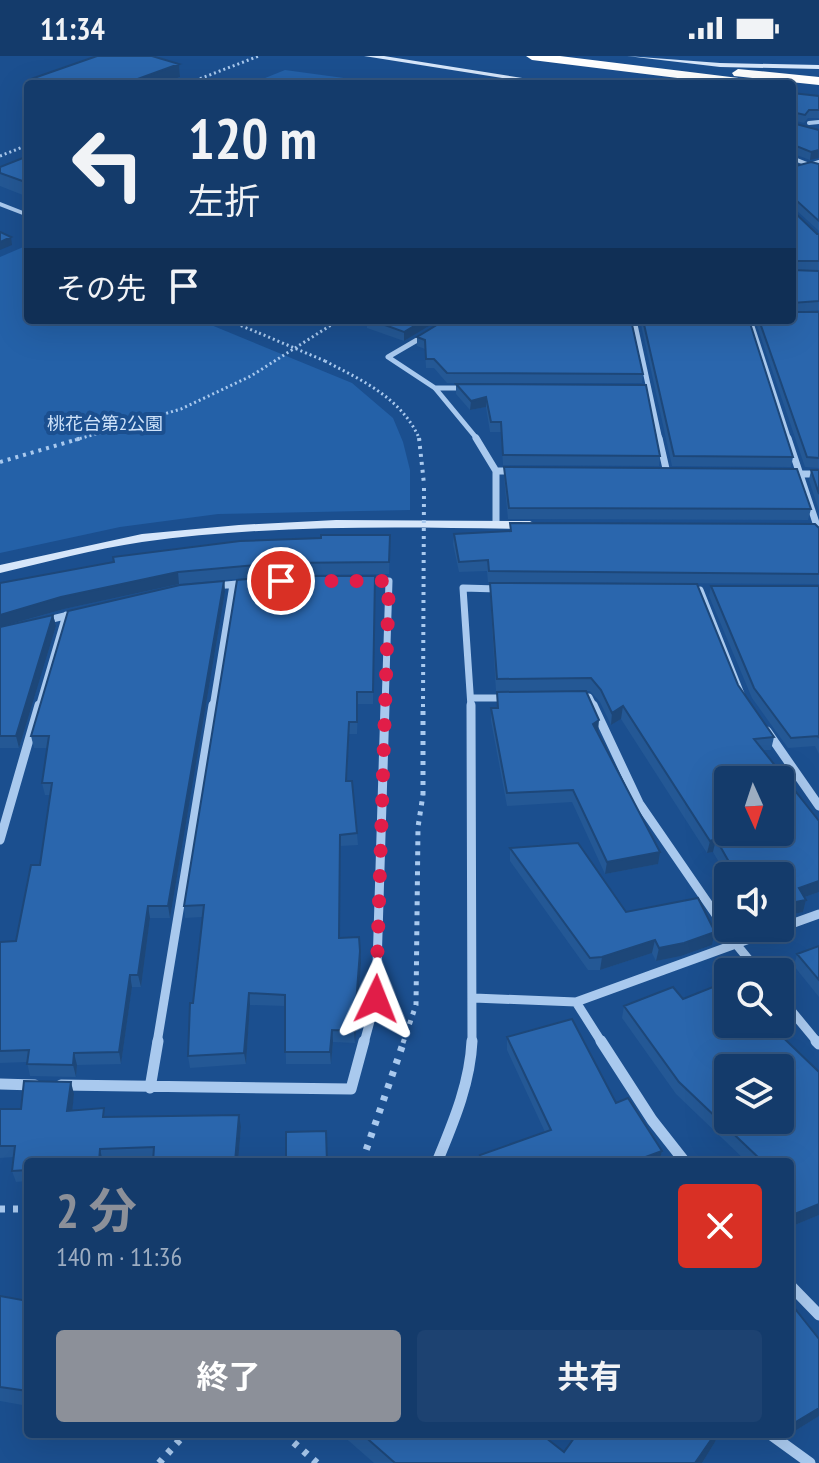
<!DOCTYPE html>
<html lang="ja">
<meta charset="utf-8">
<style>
:root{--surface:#143b6b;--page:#1d4271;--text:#f1f3f6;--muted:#9dadc1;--line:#33557e;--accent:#8c9099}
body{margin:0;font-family:"PT Sans Narrow","Noto Sans JP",sans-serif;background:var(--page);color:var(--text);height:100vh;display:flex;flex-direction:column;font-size:30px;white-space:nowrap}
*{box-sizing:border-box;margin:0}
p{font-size:26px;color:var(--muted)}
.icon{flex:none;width:44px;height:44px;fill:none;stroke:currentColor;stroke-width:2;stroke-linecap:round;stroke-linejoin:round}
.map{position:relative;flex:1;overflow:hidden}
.panel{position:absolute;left:24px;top:1102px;width:770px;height:280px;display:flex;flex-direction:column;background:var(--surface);border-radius:8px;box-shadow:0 8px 32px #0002,0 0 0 2px var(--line)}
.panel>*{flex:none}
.guide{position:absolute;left:24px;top:24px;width:772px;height:244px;border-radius:8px;box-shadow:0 8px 32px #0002,0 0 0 2px var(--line);background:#143b6b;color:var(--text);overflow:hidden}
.needle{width:52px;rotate:177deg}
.controls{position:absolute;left:714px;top:710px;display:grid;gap:16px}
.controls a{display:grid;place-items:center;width:80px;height:80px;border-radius:8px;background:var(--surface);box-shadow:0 8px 32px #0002,0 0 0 2px var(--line);font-size:40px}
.pin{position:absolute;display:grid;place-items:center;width:68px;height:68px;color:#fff;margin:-34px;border:4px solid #fff;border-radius:50%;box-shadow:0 2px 8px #0007}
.me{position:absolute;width:88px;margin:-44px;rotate:2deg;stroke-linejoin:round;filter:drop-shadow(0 0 6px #0008)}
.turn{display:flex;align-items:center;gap:28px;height:168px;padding:0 32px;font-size:36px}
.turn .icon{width:104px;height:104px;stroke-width:2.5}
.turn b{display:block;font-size:56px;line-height:68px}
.then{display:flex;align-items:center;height:76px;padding:0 32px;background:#0003;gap:16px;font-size:30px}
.round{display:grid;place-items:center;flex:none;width:84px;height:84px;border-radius:8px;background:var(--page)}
.head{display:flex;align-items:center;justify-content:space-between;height:136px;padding:0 32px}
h1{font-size:48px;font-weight:700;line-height:60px;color:var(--accent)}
.button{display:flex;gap:16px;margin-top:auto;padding:16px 32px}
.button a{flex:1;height:92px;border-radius:8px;background:var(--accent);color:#fff;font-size:32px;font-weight:700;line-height:92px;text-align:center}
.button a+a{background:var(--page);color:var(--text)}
.status{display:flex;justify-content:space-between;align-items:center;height:56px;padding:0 40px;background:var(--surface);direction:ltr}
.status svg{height:22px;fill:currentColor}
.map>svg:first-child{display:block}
.green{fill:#2461a8}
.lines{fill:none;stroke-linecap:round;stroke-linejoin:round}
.path-far3{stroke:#a9c9ee;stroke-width:3;stroke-dasharray:2 3;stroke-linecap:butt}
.path-far2{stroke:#a9c9ee;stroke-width:4;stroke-dasharray:3 5;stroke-linecap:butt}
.path-far1{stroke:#a9c9ee;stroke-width:5;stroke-dasharray:4 6;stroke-linecap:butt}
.path{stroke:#a9c9ee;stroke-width:7;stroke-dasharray:5 8;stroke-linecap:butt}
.street-far4{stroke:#a9c9ee;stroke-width:4}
.street-far3{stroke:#a9c9ee;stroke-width:5}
.street-far2{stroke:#a9c9ee;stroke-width:7}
.street-far1{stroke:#a9c9ee;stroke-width:9}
.street{stroke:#a9c9ee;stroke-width:11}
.secondary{fill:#d6e6fa;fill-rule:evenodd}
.highway{fill:#fff;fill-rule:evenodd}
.path-bridge-far2{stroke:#a9c9ee;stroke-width:3;stroke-dasharray:2 3;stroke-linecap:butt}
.path-bridge-far1{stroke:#a9c9ee;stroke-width:4;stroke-dasharray:3 5;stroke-linecap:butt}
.path-bridge{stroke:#a9c9ee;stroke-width:5;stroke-dasharray:4 6;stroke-linecap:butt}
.wall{fill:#245895}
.shaded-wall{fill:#1d4779}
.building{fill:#2a66ad;stroke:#1d4779;stroke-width:2;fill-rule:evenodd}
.route{stroke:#e11d48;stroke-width:14;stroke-dasharray:0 25.2}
.labels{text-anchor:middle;stroke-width:8;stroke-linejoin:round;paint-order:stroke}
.far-park-label{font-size:18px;fill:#cfe3fa;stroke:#1b4f8f}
</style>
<div class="status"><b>11:34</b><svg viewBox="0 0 49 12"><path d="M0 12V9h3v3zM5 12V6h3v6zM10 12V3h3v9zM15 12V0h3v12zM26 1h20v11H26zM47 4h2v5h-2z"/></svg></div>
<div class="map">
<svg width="819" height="1407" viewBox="0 0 819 1407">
<rect width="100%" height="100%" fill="#1b4f8f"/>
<path class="green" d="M285,14L388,28H250Z
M28,189V264H199L352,327L393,362L403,386L410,414V454L218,458L120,471L0,497V201Z"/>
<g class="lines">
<path class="path-far3" d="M186,28L259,0
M0,100L28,89
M227,264L259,277
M325,305C363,325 402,342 420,384
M75,384L181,353L251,320L339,264"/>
<path class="path-far2" d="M419,382L424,428
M0,406L82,382"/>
<path class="path-far1" d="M403,987L416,949L418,771L423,739"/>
<path class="path" d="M362,1106L404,985
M0,1153H28
M284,1378L317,1407
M159,1407L185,1378"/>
<path class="street-far4" d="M809,67L819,66
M792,102L819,113
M792,115L819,106
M0,148L28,159"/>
<path class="street-far3" d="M634,264L660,384
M750,264L789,384
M424,280L388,301L435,332L478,384
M435,332H466"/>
<path class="street-far2" d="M476,382L496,415V468
M659,382L667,417
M788,382L819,476
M496,415H515
M789,418H819
M364,525H389L385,651
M216,530L247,527
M700,534L741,638
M44,565L77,557
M580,641H589L594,651
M471,642H506
M39,651L66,559
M213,651L233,529
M471,651L463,532L498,533"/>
<path class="street-far1" d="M471,649L472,987
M593,649L639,747L736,888L759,916
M767,675L819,750
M0,784L39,649
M780,872L819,858
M780,941L818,987
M474,942L576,946L602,987
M576,946L780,872
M157,987L213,649
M364,987L376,943L385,649"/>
<path class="street" d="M601,985L652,1064L685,1106
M816,985L819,988
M0,1028L35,1029
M61,1029L351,1033L364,985
M150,1032L158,985
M437,1106C453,1067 470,1028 472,985
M790,1229L819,1259
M770,1378L810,1407"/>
<path class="secondary" d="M364,0H384L560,28H540Z
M627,0L720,7L819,9V13L720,11Z
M336,464L530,465L537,469L530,473C401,471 271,468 142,486C94,493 47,506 0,517V509L142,478L239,469Z"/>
<path class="highway" d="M526,0H560L755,24L761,28H726L532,4Z
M738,13L819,21V29L734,20L732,17Z"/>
<path class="path-bridge-far2" d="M259,277L325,305"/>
<path class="path-bridge-far1" d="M423,651L424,428"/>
<path class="path-bridge" d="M423,739V649"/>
</g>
<path class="wall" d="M179,8L180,21L161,28H35L34,22Z
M792,37L819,40V62H808L804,67L792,64V67L819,74L810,104L794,98L795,109L792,111Z
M28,100V141L0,130V111Z
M819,108V175L795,153L792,111Z
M792,154L817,178H819V214H792Z
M792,214L819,215V254L794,256H819V412L805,411L755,264H792Z
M367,264H439L404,285L367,272Z
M640,264H749L793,401L791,411L672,410Z
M417,281L643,318L642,327H447L434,312H426L425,293L417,290Z
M456,328L660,400L659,410L503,409L501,376H490L486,351L470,354L456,338Z
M504,411L811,453L808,464L508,463L504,422Z
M811,414H819V455L809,424Z
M510,467L819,472V528L488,526L487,515L459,516L453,488L454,478L510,475Z
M390,479L389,518L280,519L179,528L64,553L5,570L53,559L56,570L19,692H0V527Z
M375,520L373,648H358L357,678H349L347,725L357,777L358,789L340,790V882L361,907L355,987L333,986L331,1008H286L285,950L250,949L246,1008L190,1012L188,1000L202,861L185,862L184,850Z
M224,525L225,536L170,862H150L141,931H132L121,1008L77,1009L76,1021L30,1020L27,1006L0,1007V886L16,885L40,809L50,739H45L42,727L47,692H34L31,680Z
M490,527L738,629L774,681L771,694H763L819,765V836L805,841L806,844L803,856L780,861V820H728V822L713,796L707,797L621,663L611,669L600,646L590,635H496L490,539Z
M711,530H819V698L815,690L788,692L752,642L709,540Z
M497,636L597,676L658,808L605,818L572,746L507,750L491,665V652H497Z
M510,792L626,856L715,876L712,889L681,900L656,905L652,897L600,914H588L510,805Z
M819,890V941L794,910L797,898Z
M683,943L775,968L774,973L819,1159L790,1171V1106H747L676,1038L622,962L624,950Z
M507,981L616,1047L662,1095L659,1106H479L480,1099L545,1076L507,994Z
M74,1038L72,1055L106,1061L241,1071L238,1106H153V1103L28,1106V1125L16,1126L12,1115L14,1101L0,1102V1053H21Z
M0,1240L28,1245V1350L0,1345Z
M790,1250L819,1360L790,1378Z
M341,1378H541L564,1396L577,1378H718L715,1386L702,1407H374Z"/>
<path class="shaded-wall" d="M179,8L180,21L161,28H124Z
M819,94V102L810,104L811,96Z
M797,100L795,109L792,111V103Z
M796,144L795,153H792V145Z
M11,181L12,189L0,194V186Z
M424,264H439L404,285V276Z
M486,341V351L470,354L471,345Z
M178,516L179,528L64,553L0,571V559L61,541Z
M224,525L225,536L170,862L168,850Z
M53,559L56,570L19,692L16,680Z
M623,650L621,663L611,669L612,657Z
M599,664L598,676L593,668Z
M716,783L713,796L707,797L710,785Z
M660,796L658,808L605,818L607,806Z
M819,825V836L796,844L799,832Z
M806,844L803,856L780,861V849Z
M148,850L150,862L141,931L138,919Z
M715,876L712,889L681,900L656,905L659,892Z
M655,884L652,897L600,914L602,901Z
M360,895L361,907L355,987L354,975Z
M130,919L132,931L121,1008L119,996Z
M249,937L250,949L246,1008L244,997Z
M332,974L333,986L331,1008L330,996Z
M74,997L77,1009L76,1021L73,1009Z
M71,1026L74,1038L71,1067L67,1055Z
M239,1059L241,1071L238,1106H235Z
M100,1093L103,1106H99Z
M662,1095L659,1106H639L640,1103Z
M819,1148V1159L790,1171V1160Z
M819,1352V1360L790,1378L794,1367Z
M715,1378H718L715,1386L702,1407H695Z"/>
<path class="building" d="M97,0H152L179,8L124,28H54L34,22Z
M792,37L819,40V54H809L805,59L792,56Z
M792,61V67L819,74V94L811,96L794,89L792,90Z
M28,100V127L0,117V111Z
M811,106L819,108V165L796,144L792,145V111Z
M792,154L817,178H819V205H792Z
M0,176L11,181L0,186Z
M792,214L819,215V245L792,247Z
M792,255L794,256H819V402L807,401L759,264H792Z
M371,264H424L404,276Z
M445,264H631L643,318L447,317L434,303H426L425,284L417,281Z
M643,264H749L793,401L674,400Z
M456,328L646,329L660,400L503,399L501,366H491L486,341L471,345Z
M504,411L797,413L811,453L509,452Z
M811,414H819V438Z
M510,467L815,468L819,472V518L489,515L488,504L459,506L454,478L511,475Z
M321,479H390L389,506L280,507L178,516L61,541L0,559V527L114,506L113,501L240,485L321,482Z
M280,520H375L373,636H357V666H349L346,725H352L357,777L340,779L339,882L359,881L360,895L354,975L332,974L330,996H285V939L249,937L244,997L188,1000L190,947H193L204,849L184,850L237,524Z
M224,525L168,850H148L138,919H130L119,996L74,997L73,1009L27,1008L29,994L0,995V886L16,885L31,809H40L52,727H42L49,680H31L68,555L180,529Z
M490,527L697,528L738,629L774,681L754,683L819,765V825L799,832L806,844L780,849V820H737L716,783L710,785L623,650L612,657L601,634L591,622L497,623ZM728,724H780V776H728Z
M711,530H819V682L818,680L791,682L754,632Z
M53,559L16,680H0V571Z
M586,635L599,664L593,668L660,796L607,806L573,734L507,737L491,652H498L497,636Z
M578,787L626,856L698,842L715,876L684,887L659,892L655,884L602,901L590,902L510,792Z
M819,890V924L797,898Z
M728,925V968H769L819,1016V1148L790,1160V1106H757L761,1104L679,1026L624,950L673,931L683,943ZM728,1012H780V1064H728Z
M572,963L616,1047L628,1042L662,1095L640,1103L642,1106H483L480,1099L551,1074L507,981Z
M24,1025L71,1026L67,1055L104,1052L103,1061L239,1059L235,1106H153L154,1091L100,1093L99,1106H28V1114L12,1115L15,1090H0V1053H21Z
M326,1075L327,1106H286V1076Z
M0,1240L28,1245V1335L0,1331Z
M792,1249L819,1283V1352L794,1367L790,1361V1250Z
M362,1378H541L564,1396L577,1378H715L695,1407H395Z"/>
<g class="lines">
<path class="route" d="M281,525H389L376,943"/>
</g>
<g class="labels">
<g class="far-park-label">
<text x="105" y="374">桃花台第2公園</text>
</g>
</g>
</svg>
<div class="controls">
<a><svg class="needle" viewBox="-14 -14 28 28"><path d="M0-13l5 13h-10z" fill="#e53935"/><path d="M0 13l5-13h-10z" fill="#9dadc1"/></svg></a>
<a><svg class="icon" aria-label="sound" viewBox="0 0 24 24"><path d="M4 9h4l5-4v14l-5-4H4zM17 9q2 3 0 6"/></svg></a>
<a><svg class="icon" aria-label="search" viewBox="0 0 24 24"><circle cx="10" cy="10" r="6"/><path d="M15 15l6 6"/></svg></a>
<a><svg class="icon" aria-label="layers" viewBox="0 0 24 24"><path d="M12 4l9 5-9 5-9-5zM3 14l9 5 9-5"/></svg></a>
</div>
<div class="pin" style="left:281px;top:525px;background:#d93025"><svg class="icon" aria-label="arrive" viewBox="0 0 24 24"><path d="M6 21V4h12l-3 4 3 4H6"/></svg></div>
<svg class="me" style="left:376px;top:943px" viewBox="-20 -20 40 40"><path d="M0-17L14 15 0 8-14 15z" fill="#e11d48" stroke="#fff" stroke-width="4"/></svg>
<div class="guide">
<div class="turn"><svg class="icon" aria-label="left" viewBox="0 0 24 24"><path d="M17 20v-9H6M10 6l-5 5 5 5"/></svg><div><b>120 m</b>左折</div></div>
<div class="then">その先<svg class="icon" aria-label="arrive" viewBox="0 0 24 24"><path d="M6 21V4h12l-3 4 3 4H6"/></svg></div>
</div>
<section class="panel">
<div class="head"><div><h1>2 分</h1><p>140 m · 11:36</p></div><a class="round" style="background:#d93025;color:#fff"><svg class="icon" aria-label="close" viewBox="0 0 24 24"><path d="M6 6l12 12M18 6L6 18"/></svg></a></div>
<div class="button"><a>終了</a><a>共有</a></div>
</section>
</div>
